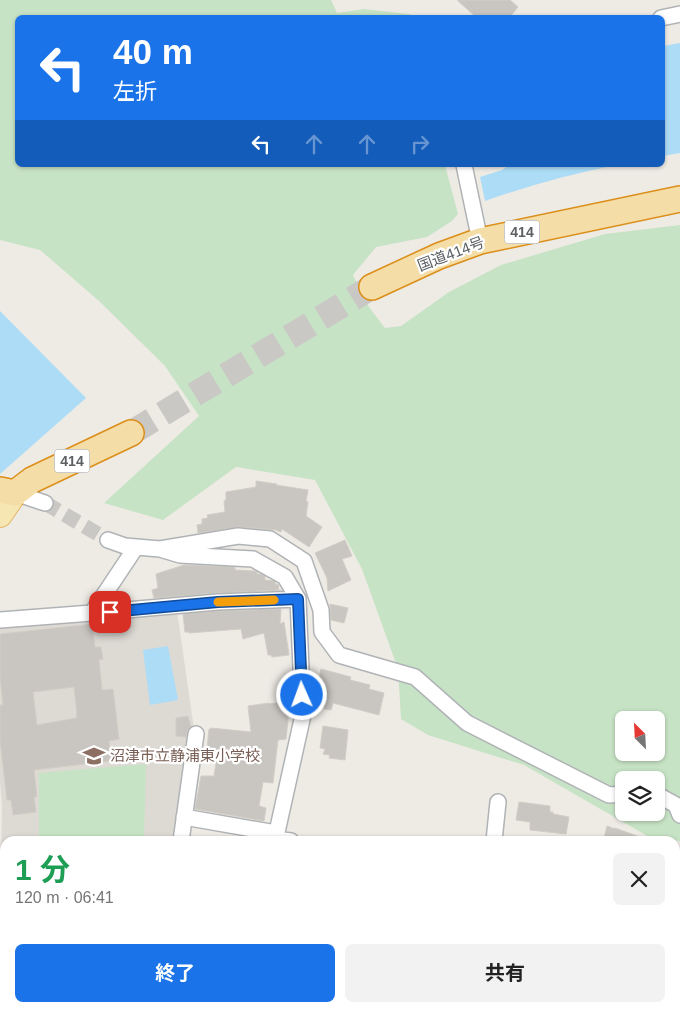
<!DOCTYPE html>
<html lang="ja">
<meta charset="utf-8">
<style>
:root{--surface:#fff;--page:#f2f2f2;--text:#222;--muted:#767676;--accent:#1a73e8}
body{margin:0;font-family:Helvetica,"Noto Sans JP",sans-serif;background:var(--page);color:var(--text);height:100vh;display:flex;flex-direction:column;font-size:19px;white-space:nowrap}
*{box-sizing:border-box;margin:0}
p{font-size:16px;color:var(--muted)}
.icon{flex:none;width:28px;height:28px;fill:none;stroke:currentColor;stroke-width:2;stroke-linecap:round;stroke-linejoin:round}
.map{position:relative;flex:1;overflow:hidden}
.panel{position:absolute;left:0px;top:836px;width:680px;height:176px;display:flex;flex-direction:column;background:var(--surface);border-radius:15px 15px 0 0;box-shadow:0 1px 4px #0004}
.panel>*{flex:none}
.banner{position:absolute;left:15px;top:15px;width:650px;height:152px;border-radius:8px;box-shadow:0 1px 4px #0004;background:#1a73e8;color:#fff;overflow:hidden}
.needle{width:32px;rotate:336deg}
.tools{position:absolute;left:615px;top:711px;display:grid;gap:10px}
.tools a{display:grid;place-items:center;width:50px;height:50px;border-radius:8px;background:var(--surface);box-shadow:0 1px 4px #0004;font-size:25px}
.pin{position:absolute;display:grid;place-items:center;width:42px;height:42px;color:#fff;margin:-21px;border-radius:10px;box-shadow:0 2px 8px #0006}
.me{position:absolute;width:55px;margin:-28px;rotate:358deg;stroke-linejoin:round;filter:drop-shadow(0 0 4px #0008)}
.turn{display:flex;align-items:center;gap:18px;height:105px;padding:0 15px;font-size:22px}
.turn .icon{width:65px;height:65px;stroke-width:2.5}
.turn b{display:block;font-size:35px;line-height:42px}
.lanes{display:flex;align-items:center;height:48px;padding:0 15px;background:#0003;justify-content:center;gap:25px;direction:ltr}
.lanes .off{opacity:.35}
.round{display:grid;place-items:center;flex:none;width:52px;height:52px;border-radius:8px;background:var(--page)}
.headline{display:flex;align-items:center;justify-content:space-between;height:85px;padding:0 15px}
h1{font-size:30px;font-weight:700;line-height:38px;color:#1e9e55}
.action{display:flex;gap:10px;margin-top:auto;padding:10px 15px}
.action a{flex:1;height:58px;border-radius:8px;background:var(--accent);color:#fff;font-size:20px;font-weight:700;line-height:58px;text-align:center}
.action a+a{background:var(--page);color:var(--text)}
.map>svg:first-child{display:block}
.education{fill:#dddad4}
.green{fill:#c7e3c5;fill-rule:evenodd}
.water{fill:#addcf6}
.building{fill:#c9c6c2;stroke:#d2cdc4;fill-rule:evenodd}
.lines{fill:none;stroke-linecap:round;stroke-linejoin:round}
.minor-tunnel{stroke:#cac8c5;stroke-width:15;stroke-dasharray:15 8;stroke-linecap:butt}
.trunk-tunnel{stroke:#cac8c5;stroke-width:25;stroke-dasharray:25 12;stroke-linecap:butt}
.minor-casing{stroke:#b0b3b6;stroke-width:18}
.primary-casing{stroke:#e2b76a;stroke-width:26}
.trunk-casing{stroke:#db8e19;stroke-width:28}
.minor{stroke:#fff;stroke-width:15}
.primary{stroke:#f6e6b2;stroke-width:24}
.trunk{stroke:#f4dda6;stroke-width:25}
.route-casing{stroke:#114b97;stroke-width:12}
.route{stroke:#1a73e8;stroke-width:9}
.slow{stroke:#f59e0b;stroke-width:9}
.labels{text-anchor:middle;stroke-width:4.5;stroke-linejoin:round;paint-order:stroke}
.shield{fill:#fff;stroke:#8e9092;stroke-width:1}
.shield-label{font-size:14px;font-weight:bold;fill:#5d6164}
.street-label{font-size:15px;fill:#5d6164;stroke:#fff}
.education-label{font-size:15px;fill:#785e54;stroke:#fff;text-anchor:start}
</style>
<div class="map">
<svg width="680" height="1012" viewBox="0 0 680 1012">
<rect width="100%" height="100%" fill="#eeebe5"/>
<path class="education" d="M177,611L194,729L174,841H5V906L0,905L2,805L0,782V626Z"/>
<path class="green" d="M0,0H331L337,13L364,9L408,14L421,17L18,18V165H445L458,214L452,221L427,237L376,247L353,275L369,307L385,328L401,326L449,292L501,265L605,234L680,225V841L649,837L524,765L428,735L401,719L398,669L362,569L315,480L236,467L163,520L104,503L199,416L165,366L99,301L40,250L0,240ZM624,720H656V752H624ZM624,780H656V812H624Z
M146,764L144,841H39V773Z
M324,1008H631L632,1012H326Z"/>
<path class="water" d="M680,43V153L663,156V46Z
M509,165H616C571,174 528,186 485,201L480,177L502,170Z
M0,311L86,398L0,474Z
M168,646L178,700L150,705L143,650Z"/>
<path class="building" d="M457,0H510L518,7L509,18H477Z
M256,481L277,484L276,485L308,490L306,501L308,502L306,516L322,527L309,547L282,529L281,532L276,530L237,527L198,533L197,525L202,524V519L208,518L207,515L225,512L224,501L226,500V492L256,487Z
M345,540L352,556L342,559L351,580L328,591L327,578L315,553Z
M184,565L235,567V570L255,571L257,572V574H261L265,576V580L274,581L275,582V584L279,585L278,590H281L217,593L154,598L152,590L158,588L156,574Z
M330,604L348,608L344,623L331,620Z
M281,609L280,624L284,622L289,655L272,657L271,655H268L264,633L243,639L241,629L189,633V632H185L183,614L219,611Z
M92,624L95,647H101L103,659L99,660L102,690L113,689L119,739L109,741L111,761L34,770L37,797H34L36,812L13,815L11,800H7L0,741V705H3L0,677V634ZM74,687L77,714H76L77,718L37,725L33,692Z
M321,669L351,677L350,680L370,685L369,689L384,693L379,715L333,703L331,710L314,707Z
M290,701L286,739L278,740L273,783L263,782L259,806L266,808L264,821L195,809L201,776H214L218,750L207,749L209,729H211V728L251,732L248,706L269,703V704Z
M188,716L191,727L188,729L186,737L176,736V718Z
M323,726L348,730L345,760L329,758L330,755L323,754L325,749L320,748Z
M519,802L550,806V812H553V814L569,817L566,834L530,830V822L516,820Z
M607,826L615,829V828L648,840V841H606L607,839L604,838Z"/>
<g class="lines">
<path class="minor-tunnel" d="M45,503L108,540"/>
<path class="trunk-tunnel" d="M131,433L372,287"/>
<g class="minor-casing">
<path id="minor" d="M661,18L680,14
M464,165L480,241
M15,493L45,503
M108,540L125,546L160,549L180,555L253,559L285,577L298,599L303,715L275,841
M160,549L238,536L270,539L304,561L321,610L322,632L339,655L415,677L467,723L609,795L624,794
M92,613L136,547
M0,620L92,613L218,602L298,599
M656,794L676,805L680,815
M184,817L276,833
M275,839L291,841
M181,841L196,734
M494,841L498,802
M675,902L680,904
M0,915L5,916
M640,1008L643,1012
M136,1012L138,1008
M267,1012L269,1008"/>
</g>
<g class="primary-casing">
<path id="primary" d="M0,515L15,493"/>
</g>
<g class="trunk-casing">
<path id="trunk" d="M372,287L439,256L480,241L680,199
M0,490L15,493L32,480L131,433"/>
</g>
<use href="#minor" class="minor"/>
<use href="#primary" class="primary"/>
<use href="#trunk" class="trunk"/>
</g>
<g class="lines">
<g class="route-casing">
<path id="route" d="M110,612L218,602L298,599L302,695"/>
</g>
<use href="#route" class="route"/>
<path class="slow" d="M218,602L274,600"/>
</g>
<defs>
<g id="school-bare" transform="scale(1.725)"><path d="M0-5L7-2L0 1L-7-2ZM-4 1L0 2.5L4 1V4Q0 6-4 4Z" fill="#8d6e63" stroke="#fff" stroke-width="2.5" paint-order="stroke"/></g>
</defs>
<g fill-rule="evenodd">
<use href="#school-bare" x="94" y="756"/>
</g>
<g class="labels">
<g class="shield">
<rect x="504.5" y="220.5" width="35" height="23" rx="4"/>
<rect x="54.5" y="449.5" width="35" height="23" rx="4"/>
</g>
<g class="shield-label">
<text x="522" y="237">414</text>
<text x="72" y="466">414</text>
</g>
<g class="street-label">
<text transform="translate(451 254) rotate(-21)" y="5">国道414号</text>
</g>
<g class="education-label">
<text x="110" y="761">沼津市立静浦東小学校</text>
</g>
</g>
</svg>
<div class="tools">
<a><svg class="needle" viewBox="-14 -14 28 28"><path d="M0-13l5 13h-10z" fill="#e53935"/><path d="M0 13l5-13h-10z" fill="#767676"/></svg></a>
<a><svg class="icon" aria-label="layers" viewBox="0 0 24 24"><path d="M12 4l9 5-9 5-9-5zM3 14l9 5 9-5"/></svg></a>
</div>
<div class="pin" style="left:110px;top:612px;background:#d93025"><svg class="icon" aria-label="arrive" viewBox="0 0 24 24"><path d="M6 21V4h12l-3 4 3 4H6"/></svg></div>
<svg class="me" style="left:302px;top:695px" viewBox="-20 -20 40 40"><circle r="17" fill="#1a73e8" stroke="#fff" stroke-width="3"/><path d="M0-11L8 9 0 5-8 9z" fill="#fff"/></svg>
<div class="banner">
<div class="turn"><svg class="icon" aria-label="left" viewBox="0 0 24 24"><path d="M17 20v-9H6M10 6l-5 5 5 5"/></svg><div><b>40 m</b>左折</div></div>
<div class="lanes"><svg class="icon" aria-label="left" viewBox="0 0 24 24"><path d="M17 20v-9H6M10 6l-5 5 5 5"/></svg><svg class="icon off" aria-label="ahead" viewBox="0 0 24 24"><path d="M12 20V5M6 11l6-6 6 6"/></svg><svg class="icon off" aria-label="ahead" viewBox="0 0 24 24"><path d="M12 20V5M6 11l6-6 6 6"/></svg><svg class="icon off" aria-label="right" viewBox="0 0 24 24"><path d="M7 20v-9h11M14 6l5 5-5 5"/></svg></div>
</div>
<section class="panel">
<div class="headline"><div><h1>1 分</h1><p>120 m · 06:41</p></div><a class="round"><svg class="icon" aria-label="close" viewBox="0 0 24 24"><path d="M6 6l12 12M18 6L6 18"/></svg></a></div>
<div class="action"><a>終了</a><a>共有</a></div>
</section>
</div>
